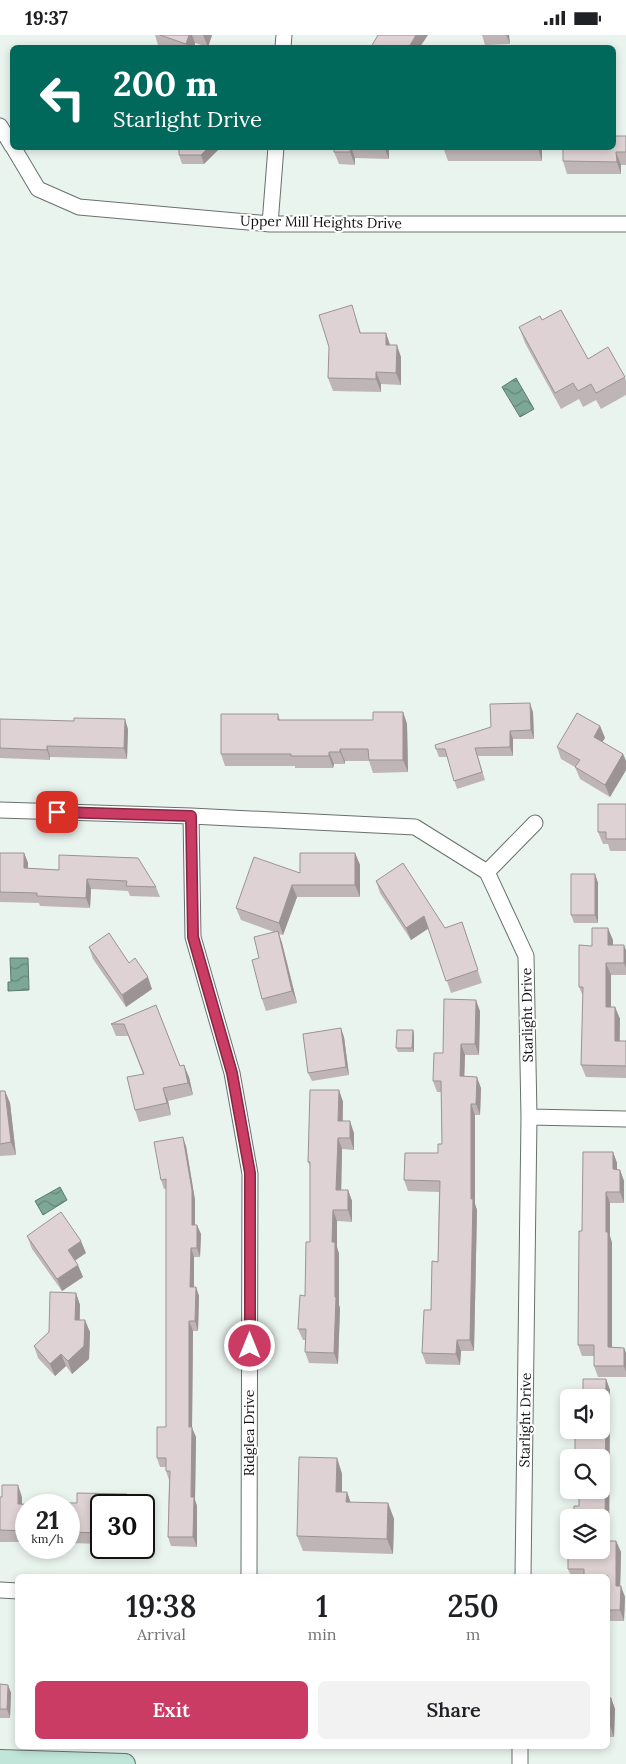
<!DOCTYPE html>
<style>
:root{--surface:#fff;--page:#f2f2f2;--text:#202124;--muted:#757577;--accent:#cb3c65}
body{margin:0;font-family:Lora,serif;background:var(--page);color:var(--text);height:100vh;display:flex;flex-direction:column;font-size:19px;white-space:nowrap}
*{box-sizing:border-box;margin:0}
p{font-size:16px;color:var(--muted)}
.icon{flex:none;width:28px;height:28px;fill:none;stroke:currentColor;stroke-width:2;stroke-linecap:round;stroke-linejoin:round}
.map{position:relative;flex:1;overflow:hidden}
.side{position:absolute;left:15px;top:1539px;width:595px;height:175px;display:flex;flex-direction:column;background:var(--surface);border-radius:8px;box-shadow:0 2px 8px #0003}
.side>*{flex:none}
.banner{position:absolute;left:10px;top:10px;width:606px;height:105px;border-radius:8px;box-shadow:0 2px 8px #0003;background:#00695c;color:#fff;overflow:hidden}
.controls{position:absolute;left:560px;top:1354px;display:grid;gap:10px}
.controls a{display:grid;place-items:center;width:50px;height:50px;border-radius:8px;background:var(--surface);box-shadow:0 2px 8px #0003;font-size:25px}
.speed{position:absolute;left:15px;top:1459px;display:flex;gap:10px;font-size:25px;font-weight:700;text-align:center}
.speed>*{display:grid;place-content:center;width:65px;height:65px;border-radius:50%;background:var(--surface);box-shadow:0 2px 8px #0003;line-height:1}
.speed small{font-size:12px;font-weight:400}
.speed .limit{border:2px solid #111;border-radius:8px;background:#fff;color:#111}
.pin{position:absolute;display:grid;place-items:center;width:42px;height:42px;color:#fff;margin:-21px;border-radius:10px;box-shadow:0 2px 8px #0006}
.me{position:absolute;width:55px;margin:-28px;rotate:0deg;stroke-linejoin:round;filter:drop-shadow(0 0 4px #0008)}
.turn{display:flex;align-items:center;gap:18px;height:105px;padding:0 20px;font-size:22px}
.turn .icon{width:65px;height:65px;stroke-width:2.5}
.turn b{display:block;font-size:35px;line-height:42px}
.eta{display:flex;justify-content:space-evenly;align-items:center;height:85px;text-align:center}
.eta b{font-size:30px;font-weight:600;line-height:35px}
.action{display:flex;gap:10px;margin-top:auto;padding:10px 20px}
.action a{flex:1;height:58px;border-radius:8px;background:var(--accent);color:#fff;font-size:20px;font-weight:600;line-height:58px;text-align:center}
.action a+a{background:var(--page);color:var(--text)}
.status{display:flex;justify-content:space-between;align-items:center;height:35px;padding:0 25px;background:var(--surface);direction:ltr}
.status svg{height:14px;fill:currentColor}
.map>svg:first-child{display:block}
.water{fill:url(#water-waves);stroke:#5c7b6e}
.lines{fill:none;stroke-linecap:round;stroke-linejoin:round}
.street-casing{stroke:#68716d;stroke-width:17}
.secondary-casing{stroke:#68716d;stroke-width:22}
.street{stroke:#fff;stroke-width:15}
.secondary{stroke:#c0e5d9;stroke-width:20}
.wall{fill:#bfb5b6}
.shaded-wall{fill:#9b9394}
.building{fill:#ded2d4;stroke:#9b9394}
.route-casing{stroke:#842742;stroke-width:12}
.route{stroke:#cb3c65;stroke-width:9}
.labels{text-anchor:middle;stroke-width:4;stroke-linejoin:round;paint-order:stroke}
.street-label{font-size:14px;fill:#0e1110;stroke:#fff}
</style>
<div class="status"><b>19:37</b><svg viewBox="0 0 49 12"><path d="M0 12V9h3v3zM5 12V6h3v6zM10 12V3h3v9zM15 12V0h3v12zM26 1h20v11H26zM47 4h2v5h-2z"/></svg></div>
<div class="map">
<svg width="626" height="1729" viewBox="0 0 626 1729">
<defs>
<pattern id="water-waves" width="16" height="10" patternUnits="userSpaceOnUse" patternTransform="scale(1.25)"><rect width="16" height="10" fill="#7da896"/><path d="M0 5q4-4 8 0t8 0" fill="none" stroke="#658779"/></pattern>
</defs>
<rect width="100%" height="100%" fill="#eaf4ef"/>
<path class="water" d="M516,343L534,374L520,382L502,352Z
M10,923H28L29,955L8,956V947H11Z
M60,1152L67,1165L43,1180L35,1166Z"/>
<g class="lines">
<g class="street-casing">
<path id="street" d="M283,12L284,0
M0,91L12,111
M13,112L38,154L79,172L270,189H626
M270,189L276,112
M0,775L191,781L415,792L487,837L526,921L529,1082L523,1541
M191,781L193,902L232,1038L250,1139L249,1541
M487,837L535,788
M529,1082L626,1084
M0,1555L18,1556
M520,1729V1711"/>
</g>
<g class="secondary-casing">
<path id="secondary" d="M0,1725L125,1729"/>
</g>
<use href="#street" class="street"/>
<use href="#secondary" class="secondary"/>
</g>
<path class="wall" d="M155,0H212L208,12L195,8L194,12H165L158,10Z
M482,0H509L510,9L485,10Z
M626,101V130H621V139H567L563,126L614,112Z
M179,112H221L204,129H182L179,120Z
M334,112H389V124L355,123V130L339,129L334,117Z
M443,112H542V126H448Z
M356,283L361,298H386L390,310L401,322V350L381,349V357L333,356L328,343Z
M542,285L588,324L625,342L626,346V360L601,374L596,365L583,372L579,364L561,374L525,308L519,292Z
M403,677L407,689L408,737L373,738L369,726H345V729H334L333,733H295V731H225L221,719L278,679L280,685H373Z
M533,677L534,704H513V721H478L485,745L457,754L447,722H439L436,714Z
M0,684L128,694L127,724L50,722V725L0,723Z
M600,691L605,703L602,707L623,719L626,726V735L610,762L580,744L575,732L561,724L557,712Z
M626,769V816H610L608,809H603L598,797Z
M0,818H24L28,828V833L59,835V820L156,852L160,862L130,861L128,856L91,854L90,873L40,871L39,868L0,867Z
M355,818L360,830V862H297L283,900L279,899L282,908L297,968L266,976L262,964L259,923L274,897L241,885L236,873L300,838Z
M595,839L598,848V888H574L571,880Z
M376,846L445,893L462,887L482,948L451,958L429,893L411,905L380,858Z
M613,905V910L626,915V940H611V972H615L620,984V1006H626V1043L586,1042L581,1030L583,961L579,952L592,911Z
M89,912L152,954L126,972L93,924Z
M156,970L180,1031L189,1042L193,1060L168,1066L171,1080L139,1087L135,1075L143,1039L128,1001H116L111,989Z
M480,976L479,1020H465L464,1041L481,1053L480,1080H475V1169L477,1175L474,1316H461L460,1330L426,1329L422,1318L431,1275L438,1227L439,1157L408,1156L404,1145L438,1118L442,1109L441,1057H437L433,1046L443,1018Z
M413,995L414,999V1017H398L396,1013Z
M344,1002L349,1040L312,1046L308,1038Z
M339,1055L343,1067V1086L354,1098V1115L342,1114L341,1155H348L352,1166V1187L337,1186V1212L339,1219V1270L340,1273L338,1329L309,1328L305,1317V1305H303L298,1294L305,1261L310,1207V1131L308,1127Z
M0,1056H5L10,1068L16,1120L0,1121Z
M186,1111L195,1165V1190L201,1199L200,1222H194V1252H196L199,1261L198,1296H193L192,1393L196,1402L195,1465L197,1471V1512L171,1511L168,1502L169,1445L166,1436V1432H160L157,1423L166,1392V1154H164L161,1145Z
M613,1117L617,1128V1135H620L624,1146V1168H610V1201L612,1208V1312L624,1313L626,1318V1342H598L594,1331V1321H582L578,1310L582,1196Z
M27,1201L86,1218L75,1225L83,1242L62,1256L32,1214Z
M76,1258L80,1270V1285L90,1297L89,1324L72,1339L66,1331L55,1341L38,1323L34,1311L49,1297Z
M606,1344L610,1355L609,1506H616L621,1517L620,1551L625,1562L624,1586H608V1541H571L568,1534L601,1515L579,1471L601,1395L583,1360Z
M337,1423L342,1439V1457H347L351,1468H388L394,1484L393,1519L303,1516L297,1501Z
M127,1459L131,1470H101V1509L69,1508V1470Z
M0,1462H22V1469L26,1470V1507H0Z
M0,1649L8,1650L11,1658L10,1683H0Z
M608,1663H611L615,1674L614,1702H608Z"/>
<path class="shaded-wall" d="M189,0H192L195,8L194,12H188L186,9Z
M203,0H212L208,12Z
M416,0H428L420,12H409Z
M506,0H509L510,9Z
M209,112H221L204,129L201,120Z
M351,112L355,123V130L350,117Z
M384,112H389V124Z
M538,112H542V126L538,113Z
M616,117L621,130V139L617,127Z
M386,298L390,310H386Z
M397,310L401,322V350L396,338Z
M376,337L381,349V357L376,344Z
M530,668L533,677L534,704L531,695Z
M403,677L407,689L408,737L403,725Z
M125,684L128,694L127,724L124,713Z
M600,691L605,703L598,714L594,702Z
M510,696L513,704V721L510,712Z
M47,711L50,722V725L47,715Z
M340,714L345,726V729L340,717Z
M329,717L334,729L333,733L329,721Z
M623,719L626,726V735L610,762L605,750Z
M24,818L28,828L27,843L24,833Z
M355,818L360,830V862L355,850Z
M595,839L598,848V888L595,880Z
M87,844L91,854L90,873L86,863Z
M292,850L297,862L283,900L279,888Z
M424,881L429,893L411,905L406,893Z
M608,893L613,905V922L608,910Z
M278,896L282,908L297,968L292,956Z
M624,910L626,915V933L624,928Z
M606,928L611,940V984L606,972Z
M148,942L152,954L126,972L122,960Z
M476,965L480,976L479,1020L475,1009Z
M615,972L620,984L619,1018L615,1006Z
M341,993L344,1002L349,1040L346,1032Z
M413,995L414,999V1017L412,1013Z
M461,1009L465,1020L464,1052L460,1041Z
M184,1030L189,1042L193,1060L188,1048Z
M477,1042L481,1053L480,1080L476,1069Z
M163,1053L168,1066L171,1080L167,1068Z
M339,1055L343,1067L342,1098L338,1086Z
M5,1056L10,1068L16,1120L11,1107Z
M471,1069L475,1080V1169L477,1175L474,1316L470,1305L471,1164Z
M350,1086L354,1098V1115L350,1103Z
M183,1102L186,1111L195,1165V1199L192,1190Z
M338,1103L342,1114L341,1166L336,1155Z
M613,1117L617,1128V1146L613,1134Z
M620,1135L624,1146V1168L620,1157Z
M348,1155L352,1166V1187L348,1175Z
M606,1157L610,1168V1201L612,1208V1324L608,1312L606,1197Z
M333,1175L337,1186V1212L339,1219V1270L340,1273L338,1329L334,1318L335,1262L332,1207Z
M197,1190L201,1199L200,1222L197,1213Z
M81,1206L86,1218L73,1227L68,1215Z
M191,1213L194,1222V1261L190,1252Z
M78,1230L83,1242L62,1256L57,1244Z
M196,1252L199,1261L198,1296L195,1286Z
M76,1258L80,1270L79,1297L75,1285Z
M85,1285L90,1297L89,1324L72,1339L68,1326Z
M189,1286L193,1296L192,1393L196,1402L195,1465L197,1471V1512L193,1502L189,1392Z
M457,1305L461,1316L460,1330L456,1319Z
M624,1313L626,1318V1337L624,1331Z
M61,1319L66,1331L55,1341L50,1329Z
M606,1344L610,1355L609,1517L605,1506Z
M337,1423L342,1439V1472L336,1457Z
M18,1450L22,1462V1481L18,1469Z
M347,1457L352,1472L346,1467Z
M127,1459L131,1470H127Z
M388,1468L394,1484L393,1519L387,1504Z
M616,1506L621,1517L620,1560L621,1551L625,1562L624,1586L620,1575L616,1551Z
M8,1650L11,1658L10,1683L7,1674Z
M611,1663L615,1674L614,1702L610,1691Z"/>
<path class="building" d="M160,0H189L186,9Z
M378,0H416L409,12H371Z
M614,101H626V117H616L617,127L563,126V112H614Z
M179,112H209L201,120H179Z
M334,112H351L350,117H334Z
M443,112H538V113H443Z
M352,270L360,298H386V310H397L396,338L376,337V344L328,343L329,312L319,280Z
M561,275L588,324L608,312L625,342L596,358L591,349L578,356L573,348L555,358L519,292L540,281L542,285Z
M530,668L531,695L510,696V712L475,713L482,737L454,746L445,714H436L435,710L491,692L490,669Z
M373,677H403V725H369L368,714H340V717H329V721H291V719H221V679H278V685H373Z
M577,678L600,691L594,702L623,719L605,750L575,732L580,725L557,712Z
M74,683L125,684L124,713L47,711V715L0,713V684L74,686Z
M598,769H626V804H606V797H598Z
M0,818H24V833L59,835V820L138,823L156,852L126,851L127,846L87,844L86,863L37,861V858L0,857Z
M300,818H355V850H292L279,888L236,873L254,822L300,838Z
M403,828L445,893L462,887L478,935L446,946L424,881L406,893L376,846Z
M571,839H595V880H571Z
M592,893H608V910H624V928H606V972H615V1006H626V1031L581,1030L583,952H579V910L592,911Z
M278,896L292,956L262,964L252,925L259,923L254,902Z
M109,898L129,928L135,923L148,942L122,960L89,912Z
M444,964L476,965L475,1009H461L460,1041L477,1042L476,1069H471V1164H473L470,1305H457L456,1319L422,1318L424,1275H431L432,1226L438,1227L440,1146L404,1145L405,1118H438V1109H442L441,1046H433L434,1018H443Z
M156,970L180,1031L184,1030L188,1048L163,1053L167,1068L135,1075L127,1042L144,1039L124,989H111Z
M341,993L346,1032L308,1038L303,999Z
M397,995H413L412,1013H396Z
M310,1055H339L338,1086H350V1103H338L336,1155H348V1175H333L332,1207H335V1262H336L334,1318L305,1317L306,1294H298L300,1260L305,1261L306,1207H310V1127H308Z
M0,1056H5L11,1107L0,1109Z
M183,1102L192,1155V1190H197V1213H191L190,1252H196L195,1286H189V1392H192L191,1462H194L193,1502H168L170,1436H166V1423H157V1392H166V1144L161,1145L154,1107Z
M583,1117H613V1134L620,1135V1157H606V1197H608V1312L624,1313V1331H594V1310H578L579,1196H582Z
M61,1177L81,1206L68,1215L78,1230L57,1244L27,1201Z
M50,1257L76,1258L75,1285H85L84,1311L68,1326L61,1319L50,1329L34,1311L49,1297Z
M583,1344H606L605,1506H616V1551H621L620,1575H608V1541H584V1534H568V1505L569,1515H601V1482H574V1471H579V1455H601V1422H575V1395H601V1362H579V1360H583Z
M299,1422L337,1423L336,1457H347L346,1467L388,1468L387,1504L297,1501Z
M2,1450H18V1469L51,1470H26V1496L0,1495V1462H2Z
M77,1458L127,1459V1470H101V1498L69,1497V1470H54V1468H77Z
M0,1649L8,1650L7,1674H0Z
M608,1663H611L610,1691H608Z"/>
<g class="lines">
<g class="route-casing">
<path id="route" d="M57,777L191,781L193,902L232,1038L250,1138V1311"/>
</g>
<use href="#route" class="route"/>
</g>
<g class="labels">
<g class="street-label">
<text transform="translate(321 187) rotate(1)" y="5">Upper Mill Heights Drive</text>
<text transform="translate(527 980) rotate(-91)" y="5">Starlight Drive</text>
<text transform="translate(525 1385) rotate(-89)" y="5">Starlight Drive</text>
<text transform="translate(249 1398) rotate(-90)" y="5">Ridglea Drive</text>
</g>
</g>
</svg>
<div class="controls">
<a><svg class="icon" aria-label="sound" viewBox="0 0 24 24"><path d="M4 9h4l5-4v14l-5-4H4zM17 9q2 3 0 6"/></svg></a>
<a><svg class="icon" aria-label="search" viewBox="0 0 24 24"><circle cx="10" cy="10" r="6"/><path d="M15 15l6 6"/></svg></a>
<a><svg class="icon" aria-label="layers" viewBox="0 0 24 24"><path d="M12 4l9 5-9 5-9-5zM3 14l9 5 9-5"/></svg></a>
</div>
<div class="speed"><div>21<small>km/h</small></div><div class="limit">30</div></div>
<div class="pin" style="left:57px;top:777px;background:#d93025"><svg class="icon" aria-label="arrive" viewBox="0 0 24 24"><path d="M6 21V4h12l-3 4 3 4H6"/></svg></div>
<svg class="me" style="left:250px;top:1311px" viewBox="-20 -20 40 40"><circle r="17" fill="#cb3c65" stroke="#fff" stroke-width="3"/><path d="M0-11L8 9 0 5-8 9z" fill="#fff"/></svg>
<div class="banner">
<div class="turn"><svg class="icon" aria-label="left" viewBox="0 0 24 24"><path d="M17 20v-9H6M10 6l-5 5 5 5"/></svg><div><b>200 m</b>Starlight Drive</div></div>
</div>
<section class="side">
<div class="eta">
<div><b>19:38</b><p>Arrival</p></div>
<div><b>1</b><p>min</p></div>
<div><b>250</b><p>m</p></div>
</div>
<div class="action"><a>Exit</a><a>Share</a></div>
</section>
</div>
